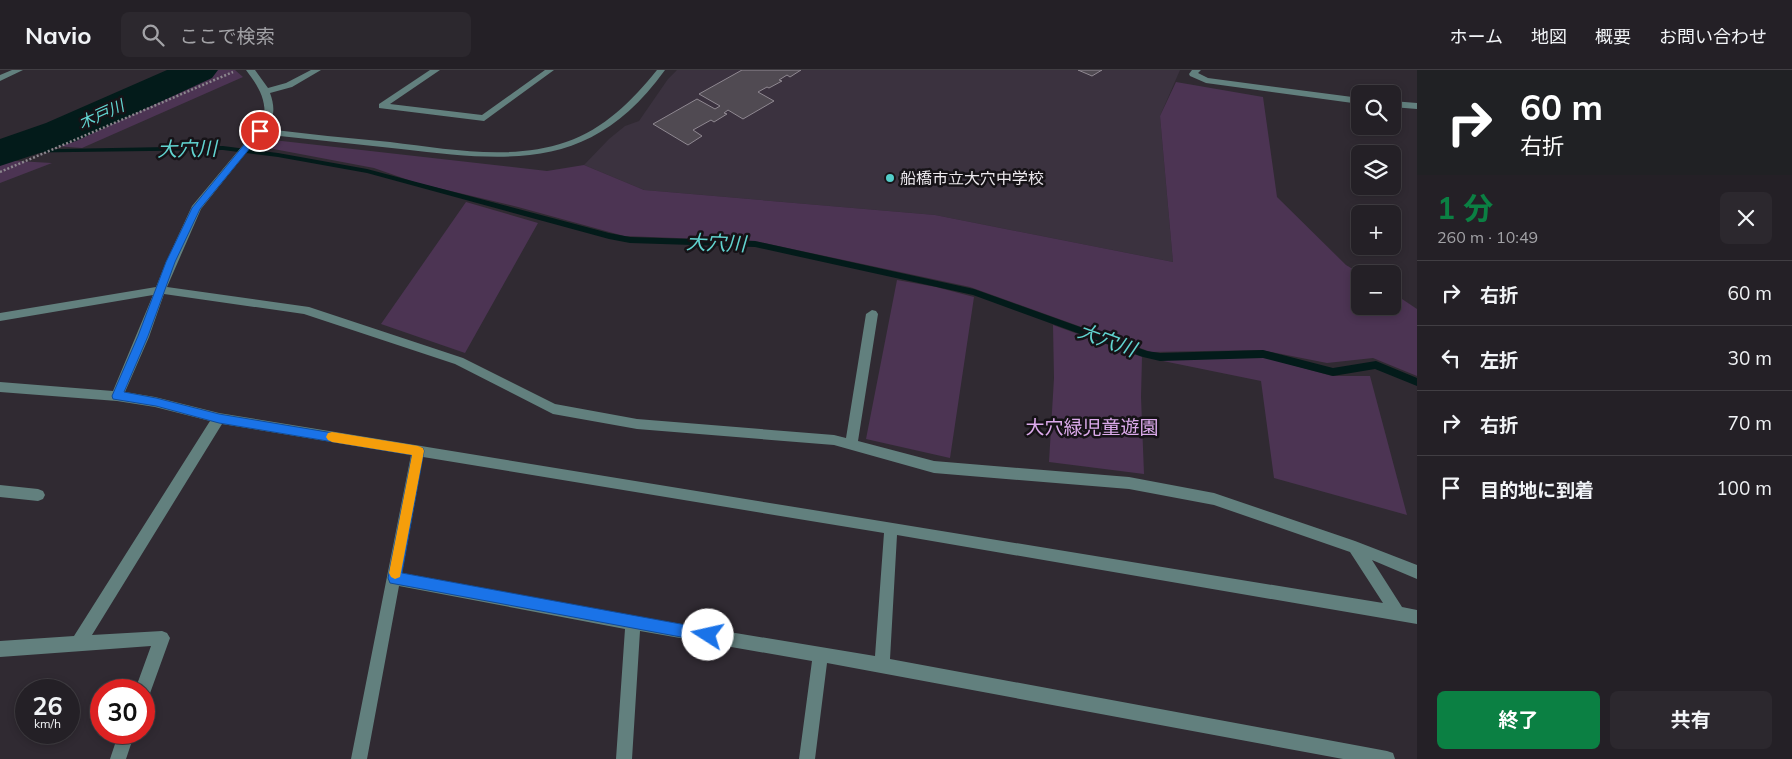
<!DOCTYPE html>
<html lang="ja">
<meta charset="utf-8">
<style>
:root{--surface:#242026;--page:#2c282e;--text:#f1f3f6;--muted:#a3a3a7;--line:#413e43;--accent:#0b8043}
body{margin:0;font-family:Mulish,"Noto Sans JP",sans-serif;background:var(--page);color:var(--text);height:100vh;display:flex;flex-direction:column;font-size:19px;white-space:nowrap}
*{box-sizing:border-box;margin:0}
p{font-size:16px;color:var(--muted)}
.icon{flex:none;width:28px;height:28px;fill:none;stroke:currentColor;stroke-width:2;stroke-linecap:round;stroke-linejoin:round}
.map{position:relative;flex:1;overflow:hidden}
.side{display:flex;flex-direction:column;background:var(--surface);width:375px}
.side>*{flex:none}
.hud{background:#202124;color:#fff;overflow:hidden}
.buttons{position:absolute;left:1351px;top:15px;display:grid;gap:10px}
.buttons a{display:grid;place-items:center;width:50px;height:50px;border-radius:8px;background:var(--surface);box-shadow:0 2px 8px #0003,0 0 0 1px var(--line);font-size:25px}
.speed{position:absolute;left:15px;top:609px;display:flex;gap:10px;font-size:25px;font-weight:700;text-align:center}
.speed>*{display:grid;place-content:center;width:65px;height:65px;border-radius:50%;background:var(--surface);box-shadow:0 2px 8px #0003,0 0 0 1px var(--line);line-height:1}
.speed small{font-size:12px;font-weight:400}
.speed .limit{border:8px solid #d22;background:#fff;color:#111}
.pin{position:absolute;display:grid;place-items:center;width:42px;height:42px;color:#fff;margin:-21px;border:2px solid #fff;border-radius:50%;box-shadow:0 1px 5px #0007}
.me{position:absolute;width:55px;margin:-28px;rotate:280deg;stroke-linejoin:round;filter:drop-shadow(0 0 4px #0008)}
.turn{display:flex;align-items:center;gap:18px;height:105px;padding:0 20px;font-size:22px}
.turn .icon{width:65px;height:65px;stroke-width:2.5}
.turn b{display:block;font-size:35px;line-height:42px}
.round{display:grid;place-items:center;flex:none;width:52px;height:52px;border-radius:8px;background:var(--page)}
.summary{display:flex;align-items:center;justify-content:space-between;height:85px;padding:0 20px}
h1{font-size:30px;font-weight:700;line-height:38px;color:var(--accent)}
.action{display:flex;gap:10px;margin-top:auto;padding:10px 20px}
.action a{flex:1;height:58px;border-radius:8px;background:var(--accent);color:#fff;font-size:20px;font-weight:700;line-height:58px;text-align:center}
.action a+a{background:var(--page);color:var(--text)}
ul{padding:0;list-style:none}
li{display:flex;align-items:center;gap:15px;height:65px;padding:0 20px;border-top:1px solid var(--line)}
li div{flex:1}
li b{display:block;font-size:19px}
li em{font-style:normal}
header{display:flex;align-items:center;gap:30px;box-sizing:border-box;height:70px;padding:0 25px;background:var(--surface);border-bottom:1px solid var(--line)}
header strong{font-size:24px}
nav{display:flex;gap:28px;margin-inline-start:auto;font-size:18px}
.search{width:350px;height:45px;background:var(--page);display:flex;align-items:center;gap:12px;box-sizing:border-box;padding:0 18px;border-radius:8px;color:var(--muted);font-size:19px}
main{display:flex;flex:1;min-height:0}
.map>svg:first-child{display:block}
.built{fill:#3b323f}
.green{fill:#4c3453}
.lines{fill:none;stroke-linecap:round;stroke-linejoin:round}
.stream{fill:#031b1a;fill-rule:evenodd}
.river{fill:#031b1a;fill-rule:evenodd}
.building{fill:#504a52;stroke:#8f8891}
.path{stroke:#8b868d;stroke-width:2.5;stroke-dasharray:2 2;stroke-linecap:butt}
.minor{fill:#62807e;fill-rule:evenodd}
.route{fill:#1a73e8;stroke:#114b97}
.slow{fill:#f59e0b}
.poi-dot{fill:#53cdc9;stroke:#161317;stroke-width:2}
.labels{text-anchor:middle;stroke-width:5;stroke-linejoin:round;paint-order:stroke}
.far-water-label{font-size:16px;font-style:italic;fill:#61d4d0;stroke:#161317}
.far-poi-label{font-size:16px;fill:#ece8ed;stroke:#161317;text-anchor:start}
.park-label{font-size:19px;fill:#ddabec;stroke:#161317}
.water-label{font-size:20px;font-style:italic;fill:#61d4d0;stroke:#161317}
</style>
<header>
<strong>Navio</strong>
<div class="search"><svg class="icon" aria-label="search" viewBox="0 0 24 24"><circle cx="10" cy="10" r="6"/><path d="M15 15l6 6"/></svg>ここで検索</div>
<nav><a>ホーム</a><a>地図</a><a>概要</a><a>お問い合わせ</a></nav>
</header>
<main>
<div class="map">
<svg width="1417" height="689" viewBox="0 0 1417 689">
<rect width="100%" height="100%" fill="#302a32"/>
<path class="built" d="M677,0H1180L1160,46L1173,192L935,145L644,120L584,95L609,69L625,56L639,51L668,9Z"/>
<path class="green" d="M212,0H235L243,7L82,78L41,75L98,52Z
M1176,12L1263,27L1277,127L1346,195L1361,204L1360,236H1392L1393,223L1417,239V306L1373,288L1327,293L1261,280L1151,282L970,217L755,171L624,166L518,137L417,113L374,98L263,77L273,70L547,101L584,95L644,120L935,145L1173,192L1160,46Z
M0,90L52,93L0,113Z
M466,132L538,153L465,283L381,254Z
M897,210L936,217L974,227L950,388L866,369Z
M1053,255L1142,287L1141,327L1144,404L1049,392L1054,308Z
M1264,287L1332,306H1370L1407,445L1274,408L1261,311L1158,290Z"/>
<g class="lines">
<path class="stream" d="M223,76L278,83L367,99L609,163L630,167L755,171L974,219L1147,281L1160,283L1263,280L1333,298L1376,291L1417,308V316L1375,299L1333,306L1263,288L1160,291L1143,287L973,225L755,177L630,173L609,169L367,103L278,87L223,80L0,83V80H3Z"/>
<path class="river" d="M167,0H218L212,8L76,71L0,96V69L46,53Z"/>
</g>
<path class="building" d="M742,0H801L790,7L787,5L779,10L782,11L769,18L767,17L758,22L774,31L743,49L728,40L724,43L727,44L714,52L711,50L693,60L702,66L688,75L653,54L697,29L715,39L720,36L699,24Z
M1078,0H1102L1092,6Z"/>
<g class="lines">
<path class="path" d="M0,102L233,2"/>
<path class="minor" d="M12,0H23L0,11V5Z
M246,0H255L268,18L286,13L311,0H321L292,17L270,23C275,37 275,47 266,59C307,64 348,68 390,72C447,79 511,91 566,72C604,59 632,31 657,0H665C592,101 513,92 401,79C354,74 308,69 261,64L201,139L167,217L309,237L463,288L555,334L637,349L834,365L846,368L866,244L872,240L876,241L878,244L858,371L934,391L1129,407L1214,423L1355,471L1417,495V509L1372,490L1402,537L1417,540V554L897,465L890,589L1387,681L1393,683L1395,689H1343L827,593L815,689H799L812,591L640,561L632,689H616L625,559L399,516L367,689H351L411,385L222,354L92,565L162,561L167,563L170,568L149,626L144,628V620H135L151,576L0,587V571L74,566L210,351L155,337L117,331L0,322V312L113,321L153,225L0,251V243L156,217L166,192L192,136L264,50C267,29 258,16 246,0ZM164,224L304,244L455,294L553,344L637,359L834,375L934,403L1129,419L1214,435L1350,482L1383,533L219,343L155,327L125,322L149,267ZM423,387L884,463L875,586L633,546L402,503Z
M430,0H440L390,34L482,45L545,0H554L484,51L379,38V34Z
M1192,0H1201L1198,3L1208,8L1360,28V34L1206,13L1190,6L1189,4Z
M1392,31L1417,33V39L1392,37Z
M0,415L38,419L43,421L45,425L43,429L38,431L0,427Z
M119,662H135L126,689H110Z"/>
</g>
<path class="route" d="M257,59L264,61L200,139L175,192L148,266L124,322L156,328L219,344L423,378L424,381L402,503L708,559L712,561L714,565L712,570L708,572L390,513L388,508L412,385L219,353L156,336L113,329L112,326L138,266L166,192L192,138Z"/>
<path class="slow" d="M332,362L418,376L423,378L424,381L400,507L395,509L391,507L389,503L412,385L332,372L328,370L326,367L328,363Z"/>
<circle class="poi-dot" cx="890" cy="108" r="5"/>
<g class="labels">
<g class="far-water-label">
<text transform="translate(101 44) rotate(-24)" y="6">木戸川</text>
</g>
<g class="far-poi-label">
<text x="900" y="114">船橋市立大穴中学校</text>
</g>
<g class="park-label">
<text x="1092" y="364">大穴緑児童遊園</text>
</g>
<g class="water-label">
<text transform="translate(187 79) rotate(-1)" y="7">大穴川</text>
<text transform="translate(716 173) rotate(2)" y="7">大穴川</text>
<text transform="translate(1107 270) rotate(20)" y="7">大穴川</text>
</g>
</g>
</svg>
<div class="buttons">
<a><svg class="icon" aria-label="search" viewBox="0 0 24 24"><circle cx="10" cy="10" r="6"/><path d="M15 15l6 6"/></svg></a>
<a><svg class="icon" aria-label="layers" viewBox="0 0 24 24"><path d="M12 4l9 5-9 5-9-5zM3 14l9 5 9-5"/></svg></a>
<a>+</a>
<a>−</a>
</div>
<div class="speed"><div>26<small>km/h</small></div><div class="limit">30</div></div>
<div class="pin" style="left:260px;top:61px;background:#d93025"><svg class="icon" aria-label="arrive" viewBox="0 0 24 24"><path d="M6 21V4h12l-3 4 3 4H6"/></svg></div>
<svg class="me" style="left:708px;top:565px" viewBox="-20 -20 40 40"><circle r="19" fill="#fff"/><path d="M0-13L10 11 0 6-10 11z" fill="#1a73e8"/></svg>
</div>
<section class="side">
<div class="hud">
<div class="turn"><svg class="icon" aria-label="right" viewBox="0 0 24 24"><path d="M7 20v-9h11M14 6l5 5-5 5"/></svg><div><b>60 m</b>右折</div></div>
</div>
<div class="summary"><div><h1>1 分</h1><p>260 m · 10:49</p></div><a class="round"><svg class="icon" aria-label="close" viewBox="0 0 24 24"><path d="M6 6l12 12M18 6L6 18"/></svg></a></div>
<ul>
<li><svg class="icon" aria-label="right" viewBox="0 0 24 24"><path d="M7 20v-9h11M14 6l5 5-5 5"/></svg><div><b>右折</b></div><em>60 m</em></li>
<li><svg class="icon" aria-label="left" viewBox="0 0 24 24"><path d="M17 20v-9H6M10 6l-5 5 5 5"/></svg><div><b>左折</b></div><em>30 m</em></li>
<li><svg class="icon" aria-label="right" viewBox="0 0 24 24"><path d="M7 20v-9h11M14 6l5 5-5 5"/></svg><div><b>右折</b></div><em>70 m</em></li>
<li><svg class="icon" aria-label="arrive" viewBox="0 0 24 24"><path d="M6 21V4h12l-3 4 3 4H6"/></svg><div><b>目的地に到着</b></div><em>100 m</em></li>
</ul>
<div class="action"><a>終了</a><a>共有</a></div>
</section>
</main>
